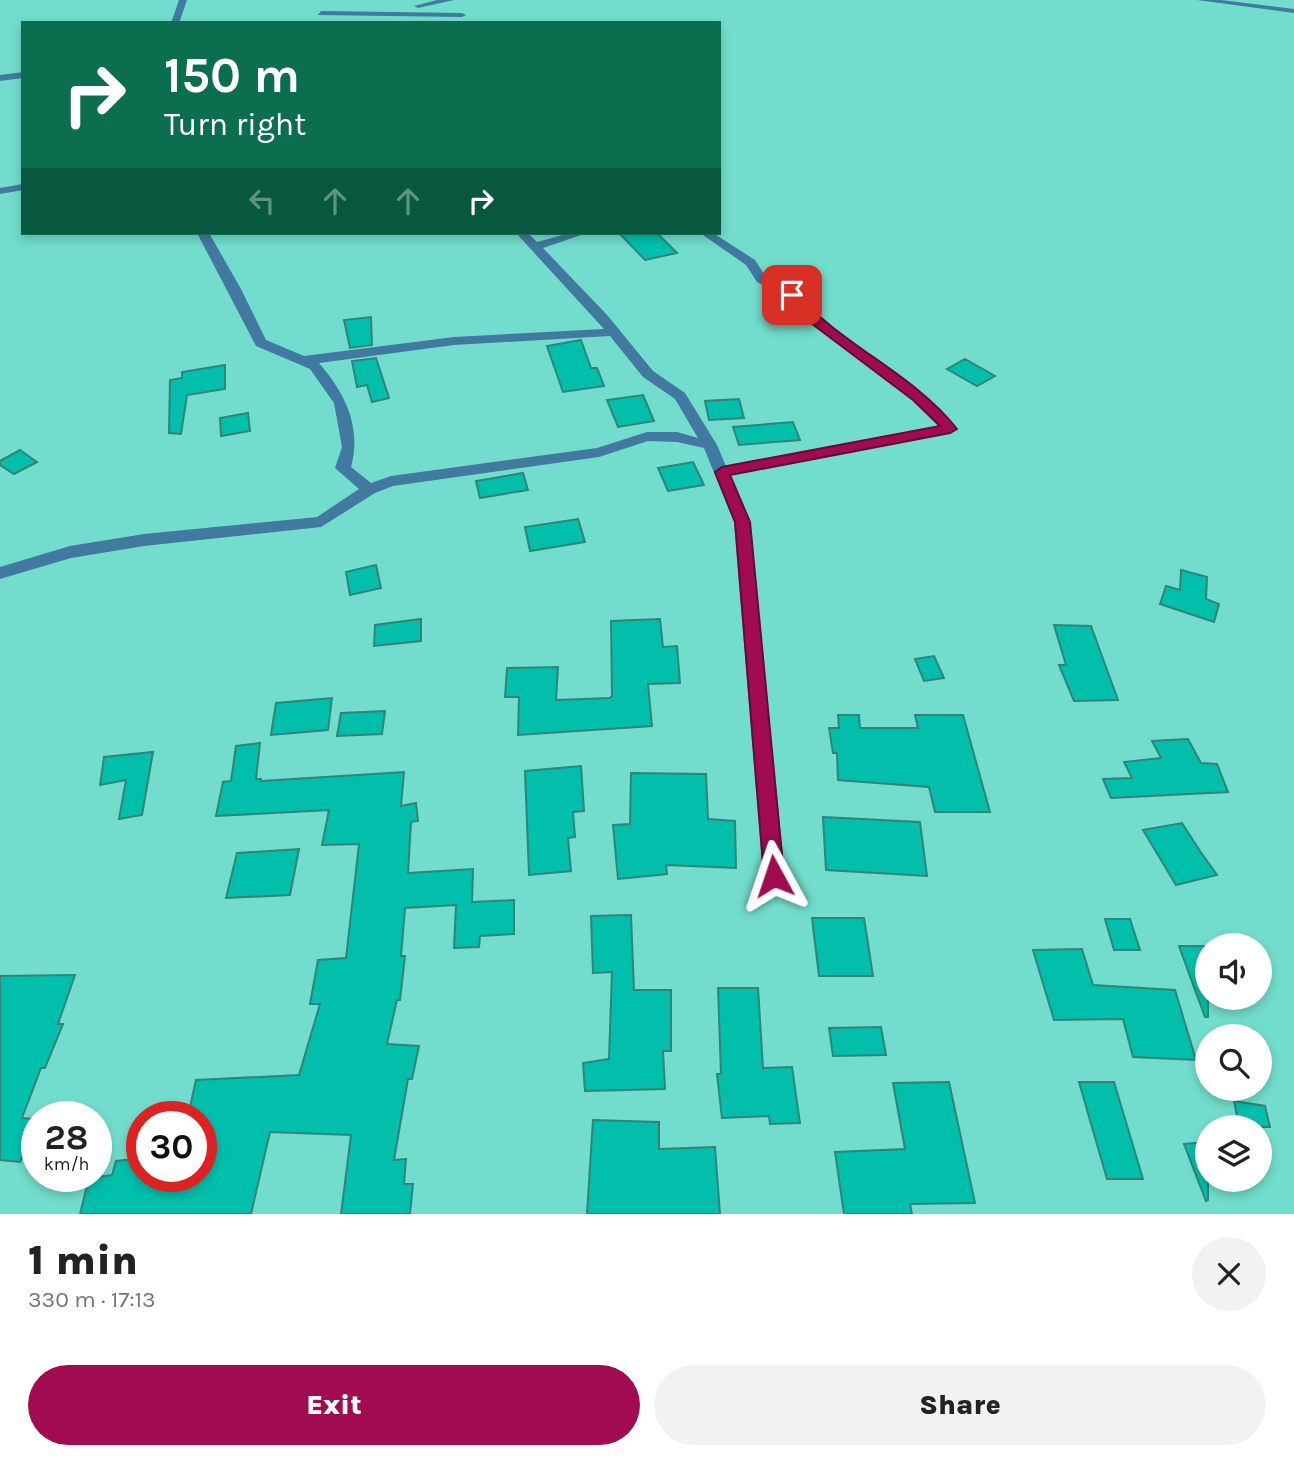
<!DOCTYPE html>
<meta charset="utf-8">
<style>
:root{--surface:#fff;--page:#f2f2f2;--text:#222;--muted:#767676;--accent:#a10c50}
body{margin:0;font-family:Karla,sans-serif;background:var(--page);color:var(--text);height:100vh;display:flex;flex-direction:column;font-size:26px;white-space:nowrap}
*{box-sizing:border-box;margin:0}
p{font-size:23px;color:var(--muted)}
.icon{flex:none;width:38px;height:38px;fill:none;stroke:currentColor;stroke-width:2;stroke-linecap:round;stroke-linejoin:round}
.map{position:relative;height:1214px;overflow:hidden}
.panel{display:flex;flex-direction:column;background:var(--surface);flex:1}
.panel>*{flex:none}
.hud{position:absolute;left:21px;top:21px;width:700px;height:214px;border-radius:0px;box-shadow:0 4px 10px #0003;background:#0b6e4f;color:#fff;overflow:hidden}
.controls{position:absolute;left:1195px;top:933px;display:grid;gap:14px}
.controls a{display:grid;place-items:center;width:77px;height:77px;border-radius:50%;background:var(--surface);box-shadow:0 4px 10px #0003;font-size:35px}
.speed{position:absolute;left:21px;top:1101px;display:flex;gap:14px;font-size:35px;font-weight:700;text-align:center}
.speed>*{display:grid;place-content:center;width:91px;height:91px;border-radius:50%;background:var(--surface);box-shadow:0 4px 10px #0003;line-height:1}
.speed small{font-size:18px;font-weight:400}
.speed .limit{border:10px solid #d22;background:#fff;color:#111}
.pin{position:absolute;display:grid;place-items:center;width:60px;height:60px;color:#fff;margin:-30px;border-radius:14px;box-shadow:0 4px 10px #0006}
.me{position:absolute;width:77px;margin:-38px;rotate:355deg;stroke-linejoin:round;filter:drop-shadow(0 0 5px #0008)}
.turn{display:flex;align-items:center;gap:24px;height:147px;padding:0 28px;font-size:32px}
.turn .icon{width:91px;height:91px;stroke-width:2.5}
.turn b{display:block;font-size:49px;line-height:60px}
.lanes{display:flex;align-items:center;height:66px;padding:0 28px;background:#0003;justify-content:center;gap:35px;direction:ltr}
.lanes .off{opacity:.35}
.round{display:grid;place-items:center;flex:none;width:74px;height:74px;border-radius:37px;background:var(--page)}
.overview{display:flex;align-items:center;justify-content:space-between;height:119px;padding:0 28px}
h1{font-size:42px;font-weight:800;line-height:52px}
.action{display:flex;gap:14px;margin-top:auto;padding:14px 28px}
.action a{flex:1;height:80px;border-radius:42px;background:var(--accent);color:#fff;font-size:28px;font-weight:800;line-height:80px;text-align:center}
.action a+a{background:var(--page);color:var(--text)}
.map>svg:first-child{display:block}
.building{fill:#02bfac;stroke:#308478;stroke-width:2}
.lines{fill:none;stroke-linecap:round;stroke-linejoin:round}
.minor{fill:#4279a0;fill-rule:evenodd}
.route{fill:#a10c50;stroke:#690834;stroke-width:2}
</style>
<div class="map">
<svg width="1294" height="1214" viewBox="0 0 1294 1214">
<rect width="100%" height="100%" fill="#72ddcc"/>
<path class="building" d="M619,233H657L677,253L645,260Z
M371,317L372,345L350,348L344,320Z
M581,340L591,368H597L604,386L563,392L547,346Z
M376,358L389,398L372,402L367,385L357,387L352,361Z
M965,359L995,376L977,386L947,369Z
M225,365V389L187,395L181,434L169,433L170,380L182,378V372Z
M643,395L654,421L618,427L607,400Z
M739,399L744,418L709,420L705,401Z
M248,413L250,431L221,436L220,418Z
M793,422L800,440L739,445L733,427Z
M20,450L37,462L14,474L0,465V461Z
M693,462L704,485L668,491L658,468Z
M523,473L528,490L480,498L476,481Z
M578,519L585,542L530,551L525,527Z
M376,565L381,588L350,595L346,572Z
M1181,570L1207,577L1206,599L1219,604L1214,622L1160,604L1166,586L1180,590Z
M421,619V641L374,646L375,625Z
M660,619L663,647L677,646L680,683L648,684L652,726L518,735L519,697H505L507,668L558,667L556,700L610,698L612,696L611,621Z
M1054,625L1091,626L1118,700L1074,701L1059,665H1066Z
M934,656L944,678L924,681L915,659Z
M332,698L328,730L271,735L276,703Z
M385,711L382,734L337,736L341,713Z
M838,715H859L860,728H918L915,715H963L990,812H935L929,787L838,780L837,753H833L829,728H839Z
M1188,739L1201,763L1217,764L1228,792L1111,798L1103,779L1132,778L1124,762L1161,758L1152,741Z
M260,743L256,779H261V781L404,772L401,806L416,803L418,821L411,822L408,873L473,869L472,902L514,900V934L480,936L479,947L454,948L456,905L405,908L401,956H405L400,1000H397L387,1044L419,1046L412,1079H408L394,1160L406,1159L404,1184H413L410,1214H341L351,1135L270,1132L251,1214H80L89,1178L112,1175L116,1161L142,1158V1176H201V1116H188L196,1080L299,1075L320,1004H310L318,960L346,958L359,844L322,845L329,810L216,816L223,782L231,781L236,746Z
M153,752L142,815L119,819L126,780L100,785L104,757Z
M581,766L584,811L573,812L575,837L568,838L571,871L529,875L525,771Z
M631,773L706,774L708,819L735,821L736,868L666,865L667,874L618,879L613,825L630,824Z
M823,817L920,822L927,876L826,870Z
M1182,823L1200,851L1217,875L1176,885L1143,830Z
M299,849L290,895L226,898L237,853Z
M631,915L634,990H671V1051H663L665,1089L585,1091L583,1063L609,1059L612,972L593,973L591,916Z
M812,918H864L873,976H819Z
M1105,919H1130L1140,950H1114Z
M1179,946H1208V1017H1205Z
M1082,949L1093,985L1175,990L1196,1060L1133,1057L1123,1019L1054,1020L1033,950Z
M75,975L58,1024H63L45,1068H41L22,1118L37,1119V1123L20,1162L0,1160V976Z
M718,988H758L763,1068L792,1067L800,1123L770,1124L769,1116L722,1118L717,1074H721Z
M881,1027L886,1055L833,1056L829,1028Z
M949,1082L975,1203L910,1204L912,1214H844L835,1152L905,1149L893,1083Z
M1079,1082H1114L1143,1179H1107Z
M1234,1101L1265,1106L1270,1127H1239Z
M593,1120L659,1122V1149L715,1147L720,1214H587Z
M1208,1142V1200L1206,1201L1184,1144Z"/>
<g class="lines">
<path class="minor" d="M179,0H187L179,23H171Z
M437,0H454L418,8L414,6Z
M1197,0H1221L1294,9V13Z
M321,11L462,13L466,15L462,17L318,15Z
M23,72V78L0,81V75Z
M23,184V190L0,194V188Z
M197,233H209L241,289L266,340L304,356L454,337L604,329L516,233H528L537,242L570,233H587L543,248L608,316L653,371L685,393L717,445L726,466L939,427L913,400L806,320L788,298L757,282L746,265L700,233H713L755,260L766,277L796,292L816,314L923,394L955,426L957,429L950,433L730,475L750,522L785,876L782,883L774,886L766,883L763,876L734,522L704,448L677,442L648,441L599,457L393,486L375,493L321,527L144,546L71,558L0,579V567L70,546L144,534L317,517L359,489L335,468L342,447L334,403L310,369L256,346ZM610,336L643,377L675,399L698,438L677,432H647L597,448L391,476L371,483L351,467C362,427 345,393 319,363L454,345Z"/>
</g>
<path class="route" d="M792,292L796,293C842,346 913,373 957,429L950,433L730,475L750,522L784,876L781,882L774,885L767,882L764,876L735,522L715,472L722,467L940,426L913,400L807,320L787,295Z"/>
</svg>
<div class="controls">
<a><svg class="icon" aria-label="sound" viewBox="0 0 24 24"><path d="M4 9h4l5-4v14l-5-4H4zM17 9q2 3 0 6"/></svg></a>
<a><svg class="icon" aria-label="search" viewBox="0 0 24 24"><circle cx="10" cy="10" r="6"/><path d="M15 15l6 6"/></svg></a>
<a><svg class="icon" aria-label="layers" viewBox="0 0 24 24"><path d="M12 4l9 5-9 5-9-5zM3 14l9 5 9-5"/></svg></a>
</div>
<div class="speed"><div>28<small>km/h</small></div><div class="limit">30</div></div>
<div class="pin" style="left:792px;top:295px;background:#d93025"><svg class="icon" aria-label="arrive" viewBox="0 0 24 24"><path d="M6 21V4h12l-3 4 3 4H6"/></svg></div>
<svg class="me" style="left:774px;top:876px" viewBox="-20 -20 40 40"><path d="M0-17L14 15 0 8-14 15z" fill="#a10c50" stroke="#fff" stroke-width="4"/></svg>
<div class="hud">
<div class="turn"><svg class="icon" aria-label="right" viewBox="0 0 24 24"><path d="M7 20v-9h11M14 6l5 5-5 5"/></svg><div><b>150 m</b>Turn right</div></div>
<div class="lanes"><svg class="icon off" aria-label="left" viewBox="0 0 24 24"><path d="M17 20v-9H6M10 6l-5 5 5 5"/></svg><svg class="icon off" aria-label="ahead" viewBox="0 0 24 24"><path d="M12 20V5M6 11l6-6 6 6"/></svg><svg class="icon off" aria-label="ahead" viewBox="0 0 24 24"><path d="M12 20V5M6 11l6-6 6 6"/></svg><svg class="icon" aria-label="right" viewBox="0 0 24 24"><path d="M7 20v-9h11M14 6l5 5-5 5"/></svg></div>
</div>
</div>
<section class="panel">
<div class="overview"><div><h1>1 min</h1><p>330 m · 17:13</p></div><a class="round"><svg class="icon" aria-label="close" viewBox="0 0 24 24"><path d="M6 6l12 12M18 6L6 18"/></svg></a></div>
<div class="action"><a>Exit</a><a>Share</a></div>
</section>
